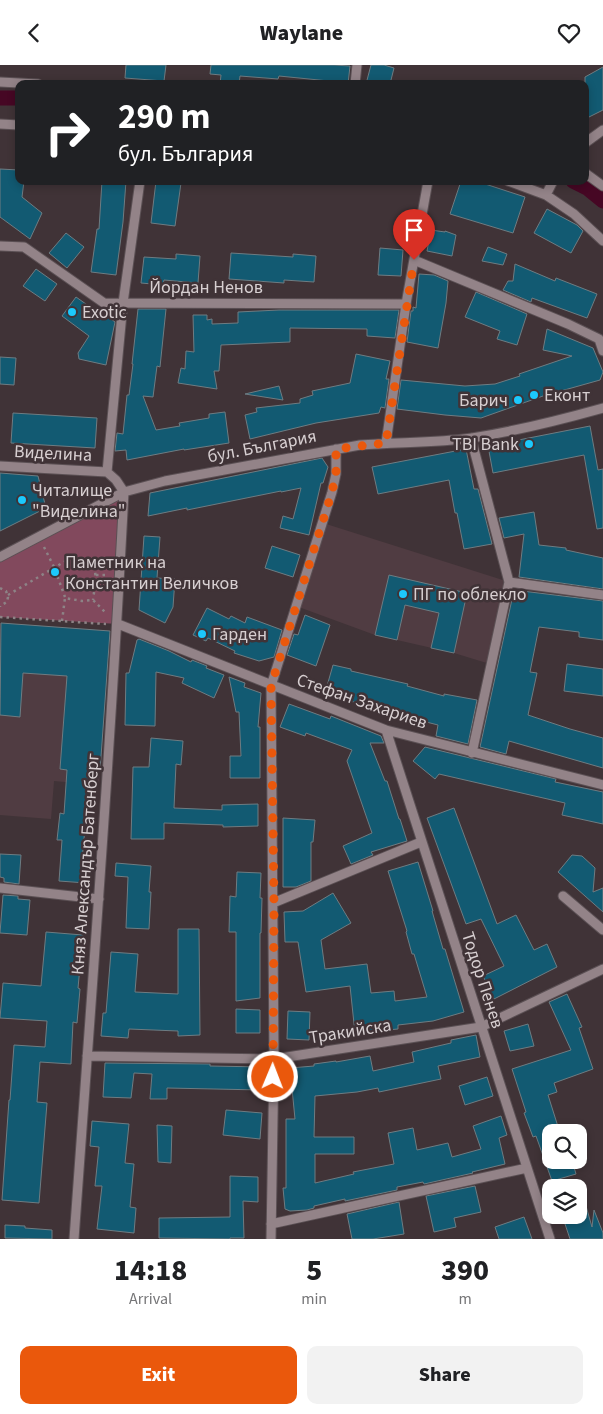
<!DOCTYPE html>
<meta charset="utf-8">
<style>
:root{--surface:#fff;--page:#f2f2f2;--text:#202124;--muted:#757577;--accent:#ea580c}
body{margin:0;font-family:"Source Sans 3",sans-serif;background:var(--page);color:var(--text);height:100vh;display:flex;flex-direction:column;font-size:19px;white-space:nowrap}
*{box-sizing:border-box;margin:0}
p{font-size:16px;color:var(--muted)}
.icon{flex:none;width:28px;height:28px;fill:none;stroke:currentColor;stroke-width:2;stroke-linecap:round;stroke-linejoin:round}
.map{position:relative;height:1174px;overflow:hidden}
.drawer{display:flex;flex-direction:column;background:var(--surface);flex:1}
.drawer>*{flex:none}
.guide{position:absolute;left:15px;top:15px;width:574px;height:105px;border-radius:10px;box-shadow:0 2px 8px #0003;background:#202124;color:#fff;overflow:hidden}
.buttons{position:absolute;left:542px;top:1059px;display:grid;gap:10px}
.buttons a{display:grid;place-items:center;width:45px;height:45px;border-radius:10px;background:var(--surface);box-shadow:0 2px 8px #0003;font-size:25px}
.pin{position:absolute;display:grid;place-items:center;width:42px;height:42px;color:#fff;margin:-51px -21px;border-radius:50% 50% 50% 0;rotate:-45deg;box-shadow:0 0 5px #0007}
.pin .icon{rotate:45deg}
.me{position:absolute;width:55px;margin:-28px;rotate:1deg;stroke-linejoin:round;filter:drop-shadow(0 0 4px #0008)}
.turn{display:flex;align-items:center;gap:18px;height:105px;padding:0 20px;font-size:22px}
.turn .icon{width:65px;height:65px;stroke-width:2.5}
.turn b{display:block;font-size:35px;line-height:42px}
.eta{display:flex;justify-content:space-evenly;align-items:center;height:85px;text-align:center}
.eta b{font-size:30px;font-weight:800;line-height:35px}
.cta{display:flex;gap:10px;margin-top:auto;padding:10px 20px}
.cta a{flex:1;height:58px;border-radius:10px;background:var(--accent);color:#fff;font-size:20px;font-weight:800;line-height:58px;text-align:center}
.cta a+a{background:var(--page);color:var(--text)}
header{display:flex;justify-content:space-between;align-items:center;height:65px;padding:0 20px;background:var(--surface);font-size:22px;font-weight:800}
.map>svg:first-child{display:block}
.built{fill:#503c42}
.green{fill:#82495d}
.lines{fill:none;stroke-linecap:round;stroke-linejoin:round}
.canal{stroke:#460724;stroke-width:15}
.building{fill:#125a72;stroke:#6e7c82}
.minor-casing{stroke:#5b5054;stroke-width:11}
.path{stroke:#8d8386;stroke-width:2.5;stroke-dasharray:2.5 4;stroke-linecap:butt}
.minor{stroke:#938388;stroke-width:9}
.route{stroke:#ea580c;stroke-width:9;stroke-dasharray:0 16.2}
.poi-dot{fill:#1cc9fc;stroke:#403337;stroke-width:2}
.labels{text-anchor:middle;stroke-width:5;stroke-linejoin:round;paint-order:stroke}
.street-label{font-size:18px;fill:#d7cfd1;stroke:#403337}
.poi-label{font-size:18px;fill:#d7cfd1;stroke:#403337;text-anchor:start}
</style>
<header><svg class="icon" aria-label="back" viewBox="0 0 24 24"><path d="M15 5l-7 7 7 7"/></svg>Waylane<svg class="icon" aria-label="heart" viewBox="0 0 24 24"><path d="M12 20l-8-8c-3-5 5-10 8-4 3-6 11-1 8 4z"/></svg></header>
<div class="map">
<svg width="603" height="1174" viewBox="0 0 603 1174">
<rect width="100%" height="100%" fill="#403337"/>
<path class="built" d="M323,458L509,517L490,599L454,588L375,570L296,541Z
M0,558L110,566L99,720L54,716L51,754L0,750Z"/>
<path class="green" d="M124,427L118,559L0,552V492Z"/>
<g class="lines">
<path class="canal" d="M0,33H19
M573,116L587,123L603,136"/>
</g>
<path class="building" d="M126,0H166L164,16L125,13Z
M211,0H334L350,1L348,19H329V16L279,11L278,14L240,11L239,19H220L221,10L210,9Z
M371,0H384L394,3L390,19H366Z
M603,2V45L585,54V12Z
M0,104L19,105V116H24L22,132L42,148L30,174L0,152Z
M102,116H126L123,157L116,210L91,207L97,164H99Z
M156,116L181,118L175,161L151,158Z
M461,116H476L525,132L513,168L450,149Z
M547,144L577,160L583,166L571,188L534,168Z
M431,165L445,167V166L456,170L452,191L427,186Z
M66,168L84,182L67,203L49,188Z
M488,182L507,189L503,200L482,196Z
M380,183L403,185L401,211L378,210Z
M231,188L293,192V189L316,191L314,217L284,215V218L229,214Z
M176,189L200,191L198,218L164,215L163,220L141,218L144,192L176,194Z
M515,199L555,216L556,213L597,229L587,253L532,233L531,237L503,225L508,216H513Z
M36,204L57,219L45,236L23,221Z
M419,209L434,210L448,216L446,238L438,283L407,277L411,246H413V242L416,243Z
M476,227L527,249L517,280L497,274L500,266L465,252Z
M76,232L103,251L104,249L115,257L106,300L79,294L78,288L89,271L62,251Z
M138,244H166L160,302L157,301L153,332L143,331L156,365L180,361L179,358L209,353V349L225,347L229,378L184,385V384L127,395L126,385L115,386L117,368L123,369L127,330H129L133,299H132Z
M279,245H399L395,273L367,271V264L290,263V277L221,280L219,306H214L217,324L178,318L181,303L185,304L186,286L194,287L193,250H207V255L212,254V259L238,258V247Z
M547,264L593,283L603,307L600,315L543,331L481,353L445,350L397,344L401,315L465,321L495,319L520,311L519,309L572,291L543,285Z
M356,289L390,296L386,314H389L385,343L381,342L379,348L316,358L250,374L245,350L257,347L256,343L300,338V334L313,330L312,326L350,318Z
M0,292L16,293L14,320L0,319Z
M279,321L283,335L245,329Z
M13,348L97,353L95,383L11,378Z
M590,361L598,405L603,404V463L597,464L584,390L493,408L488,381Z
M466,384L474,424H478L492,479L464,484L457,448H455L449,415L378,429L372,402Z
M322,393L328,402L323,418H321L309,470L280,463L283,451L293,454L301,423L281,427V426L187,445V443L148,451L150,428Z
M0,408L38,411L46,443L0,466Z
M534,447L539,480L566,483V485L603,493V524L519,512L524,469L504,473L499,453Z
M144,471L160,472L157,513L175,514L173,542L165,558L139,545Z
M272,481L300,490L293,512L265,503Z
M389,510L467,528L454,588L431,583L439,548L405,540L397,575L375,570Z
M514,525L603,536V575L579,572V567L539,562L530,607L537,608L528,650L570,664L603,673V703L509,676L506,689L480,682Z
M207,543L229,554L231,551L245,558L247,552L282,565L274,592L259,596L234,588L235,586L208,573L206,576L193,570Z
M305,550L330,560L316,601L287,590L294,569L298,570Z
M1,558L110,566L100,706H94L91,742H87L82,795H87L86,818L59,816L62,775H57L60,748L64,749L67,705L60,704L67,611L23,608L20,652L0,650Z
M139,574L169,586L191,597L192,595L207,601L206,603L224,610L214,633L182,618L184,613L156,607L155,661L125,660L126,608H129L137,575Z
M567,599L603,604V631L564,626Z
M333,600L351,604V606L408,619L407,621L444,631V629L477,635L468,679L436,671L438,660L403,651L404,649L337,633L338,632L325,628Z
M229,612L245,618L244,622L261,628L258,662H260V713H230V691H241L239,647H236Z
M289,639L330,654L331,651L381,671L384,678H370L385,716H387L399,754H400L407,776L371,787L373,790L351,799L343,781L372,768L347,696L352,685L306,668L305,671L280,662Z
M151,673L183,676L181,700L176,699L174,743L222,745V740L258,739V761L223,762V760L164,758V774H131L133,702H149Z
M425,682L556,714L555,717L603,727V759L562,750L565,738L439,709L435,714L413,696Z
M454,743L497,859L516,850L534,885L547,879L557,902L494,934L483,911L504,901L481,854L466,859L427,753Z
M283,753L315,755L313,777H311V816L296,822H283Z
M0,789L21,790L19,819L4,817V813L0,812Z
M572,790L582,791L595,803L593,827L603,823V847L558,807Z
M418,797L433,846H432L443,884H445L464,947L433,956L398,960V964L355,968L350,921L306,927L298,877H285L284,847L303,846L333,828L351,858L321,875L325,904L367,899L371,928L394,926L395,936L427,932L414,889H412L406,867L407,866L388,806Z
M116,798L151,801L149,827H151L149,864L126,863L128,812L115,811Z
M237,807L261,808L260,833H262L261,868H260V933L236,936V867H229L230,831L236,832Z
M3,830L18,831V834L30,835L27,870L0,868Z
M178,864H199L200,970L178,971V966L129,964L128,973L101,971L103,948H106L111,887L138,889L135,927L178,929Z
M46,867L83,870L78,923L80,924L77,958L73,957L71,999L40,997L37,1037L47,1038L39,1138L2,1135L9,1035H10L14,980L45,982L47,956L0,953L3,918L41,921Z
M567,929L582,962L579,963L593,1004L554,1018L557,1027L548,1030L560,1068H551V1095H572L576,1109L552,1116L536,1071L533,1072L524,1048L526,1047L512,1004L571,985L549,937Z
M236,944L260,945V968H236Z
M288,946L310,947L309,975L287,974Z
M528,959L534,981L510,986L504,966Z
M476,970L480,992L438,1001L441,1014L379,1027L378,1023L357,1027L315,1031L314,1072H354V1089H315V1118L354,1109L353,1107L394,1099L388,1068L413,1063L417,1085L448,1078L452,1092L481,1084L473,1061L501,1051L507,1070L499,1073L505,1099L472,1107L473,1108L424,1119L423,1117L397,1122V1125L345,1136V1134L314,1141V1143L307,1145L290,1146L285,1144L283,1123H286V1054H295L290,1003L314,1001V999L336,996V997L370,991L373,1006L414,997L412,987L451,978V975Z
M105,998L210,999V1001L262,1002L261,1025L167,1023V1034H150L152,1009L134,1008L131,1033L103,1032Z
M487,1012L493,1031L465,1040L459,1021Z
M226,1045L262,1048L260,1074L223,1070Z
M92,1056L129,1059L125,1098L134,1099L130,1142L136,1143L134,1168L97,1164L102,1121H95L99,1082L90,1081Z
M157,1060L172,1061L171,1098L158,1097Z
M230,1111L258,1112V1137L243,1136L244,1173H230V1174L159,1173V1153L230,1152Z
M475,1121L481,1147L454,1153L456,1162L434,1167L426,1131Z
M579,1127H582L592,1162L594,1145L603,1168V1174H570L562,1150H579Z
M399,1137L404,1169L373,1174H352L347,1149Z
M524,1152L532,1174H499L495,1162Z
M5,1160L25,1161V1163L52,1165V1174L5,1173Z"/>
<g class="lines">
<g class="minor-casing">
<path id="minor" d="M0,17L38,19
M355,19L357,0
M0,59L19,60
M585,78L603,65
M585,108L603,121
M508,116L546,130L574,149L603,176
M546,130L553,116
M0,181L24,182L104,238L406,239
M414,195L568,259L599,274L603,286
M471,373L509,517L472,688
M386,378L406,239L428,116
M0,401L107,407L116,415L124,427C111,676 92,925 74,1174
M107,407L123,238L140,116
M0,492L124,427L165,416L360,380C397,377 435,378 472,373C516,366 560,355 603,343
M509,517L603,530
M118,559L386,665L603,720
M386,665L550,1174
M0,823L99,834
M563,831L603,865
M273,838L421,777
M87,991L274,994L481,962L603,904
M271,1159L527,1103
M271,1174L274,994L271,621L332,427L336,409V384"/>
</g>
<path class="path" d="M44,482L54,502L65,532
M96,510H108
M0,523L6,526L8,532L7,537L0,541V542
M8,530L69,494C102,492 96,511 93,535
M0,552L106,559
M62,556L65,533L82,536L93,535L105,547"/>
<use href="#minor" class="minor"/>
</g>
<g class="lines">
<path class="route" d="M273,1012L274,838L271,621L332,427L336,409V384L386,378L414,195"/>
</g>
<g class="poi-dot">
<circle cx="72" cy="247" r="5"/>
<circle cx="534" cy="330" r="5"/>
<circle cx="518" cy="335" r="5"/>
<circle cx="529" cy="379" r="5"/>
<circle cx="22" cy="435" r="5"/>
<circle cx="55" cy="507" r="5"/>
<circle cx="403" cy="529" r="5"/>
<circle cx="202" cy="569" r="5"/>
</g>
<g class="labels">
<g class="street-label">
<text x="206" y="228">Йордан Ненов</text>
<text transform="translate(262 381) rotate(-11)" y="6">бул. България</text>
<text transform="translate(53 388) rotate(3)" y="6">Виделина</text>
<text transform="translate(362 636) rotate(19)" y="6">Стефан Захариев</text>
<text transform="translate(85 799) rotate(-86)" y="6">Княз Александър Батенберг</text>
<text transform="translate(483 915) rotate(72)" y="6">Тодор Пенев</text>
<text transform="translate(350 966) rotate(-9)" y="6">Тракийска</text>
</g>
<g class="poi-label">
<text x="82" y="253">Exotic</text>
<text x="544" y="336">Еконт</text>
<text x="508" y="341" text-anchor="end">Барич</text>
<text x="519" y="385" text-anchor="end">TBI Bank</text>
<text x="32" y="431">Читалище<tspan x="32" dy="21">"Виделина"</tspan></text>
<text x="65" y="503">Паметник на<tspan x="65" dy="21">Константин Величков</tspan></text>
<text x="413" y="535">ПГ по облекло</text>
<text x="212" y="575">Гарден</text>
</g>
</g>
</svg>
<div class="buttons">
<a><svg class="icon" aria-label="search" viewBox="0 0 24 24"><circle cx="10" cy="10" r="6"/><path d="M15 15l6 6"/></svg></a>
<a><svg class="icon" aria-label="layers" viewBox="0 0 24 24"><path d="M12 4l9 5-9 5-9-5zM3 14l9 5 9-5"/></svg></a>
</div>
<div class="pin" style="left:414px;top:195px;background:#d93025"><svg class="icon" aria-label="arrive" viewBox="0 0 24 24"><path d="M6 21V4h12l-3 4 3 4H6"/></svg></div>
<svg class="me" style="left:273px;top:1012px" viewBox="-20 -20 40 40"><circle r="17" fill="#ea580c" stroke="#fff" stroke-width="3"/><path d="M0-11L8 9 0 5-8 9z" fill="#fff"/></svg>
<div class="guide">
<div class="turn"><svg class="icon" aria-label="right" viewBox="0 0 24 24"><path d="M7 20v-9h11M14 6l5 5-5 5"/></svg><div><b>290 m</b>бул. България</div></div>
</div>
</div>
<section class="drawer">
<div class="eta">
<div><b>14:18</b><p>Arrival</p></div>
<div><b>5</b><p>min</p></div>
<div><b>390</b><p>m</p></div>
</div>
<div class="cta"><a>Exit</a><a>Share</a></div>
</section>
